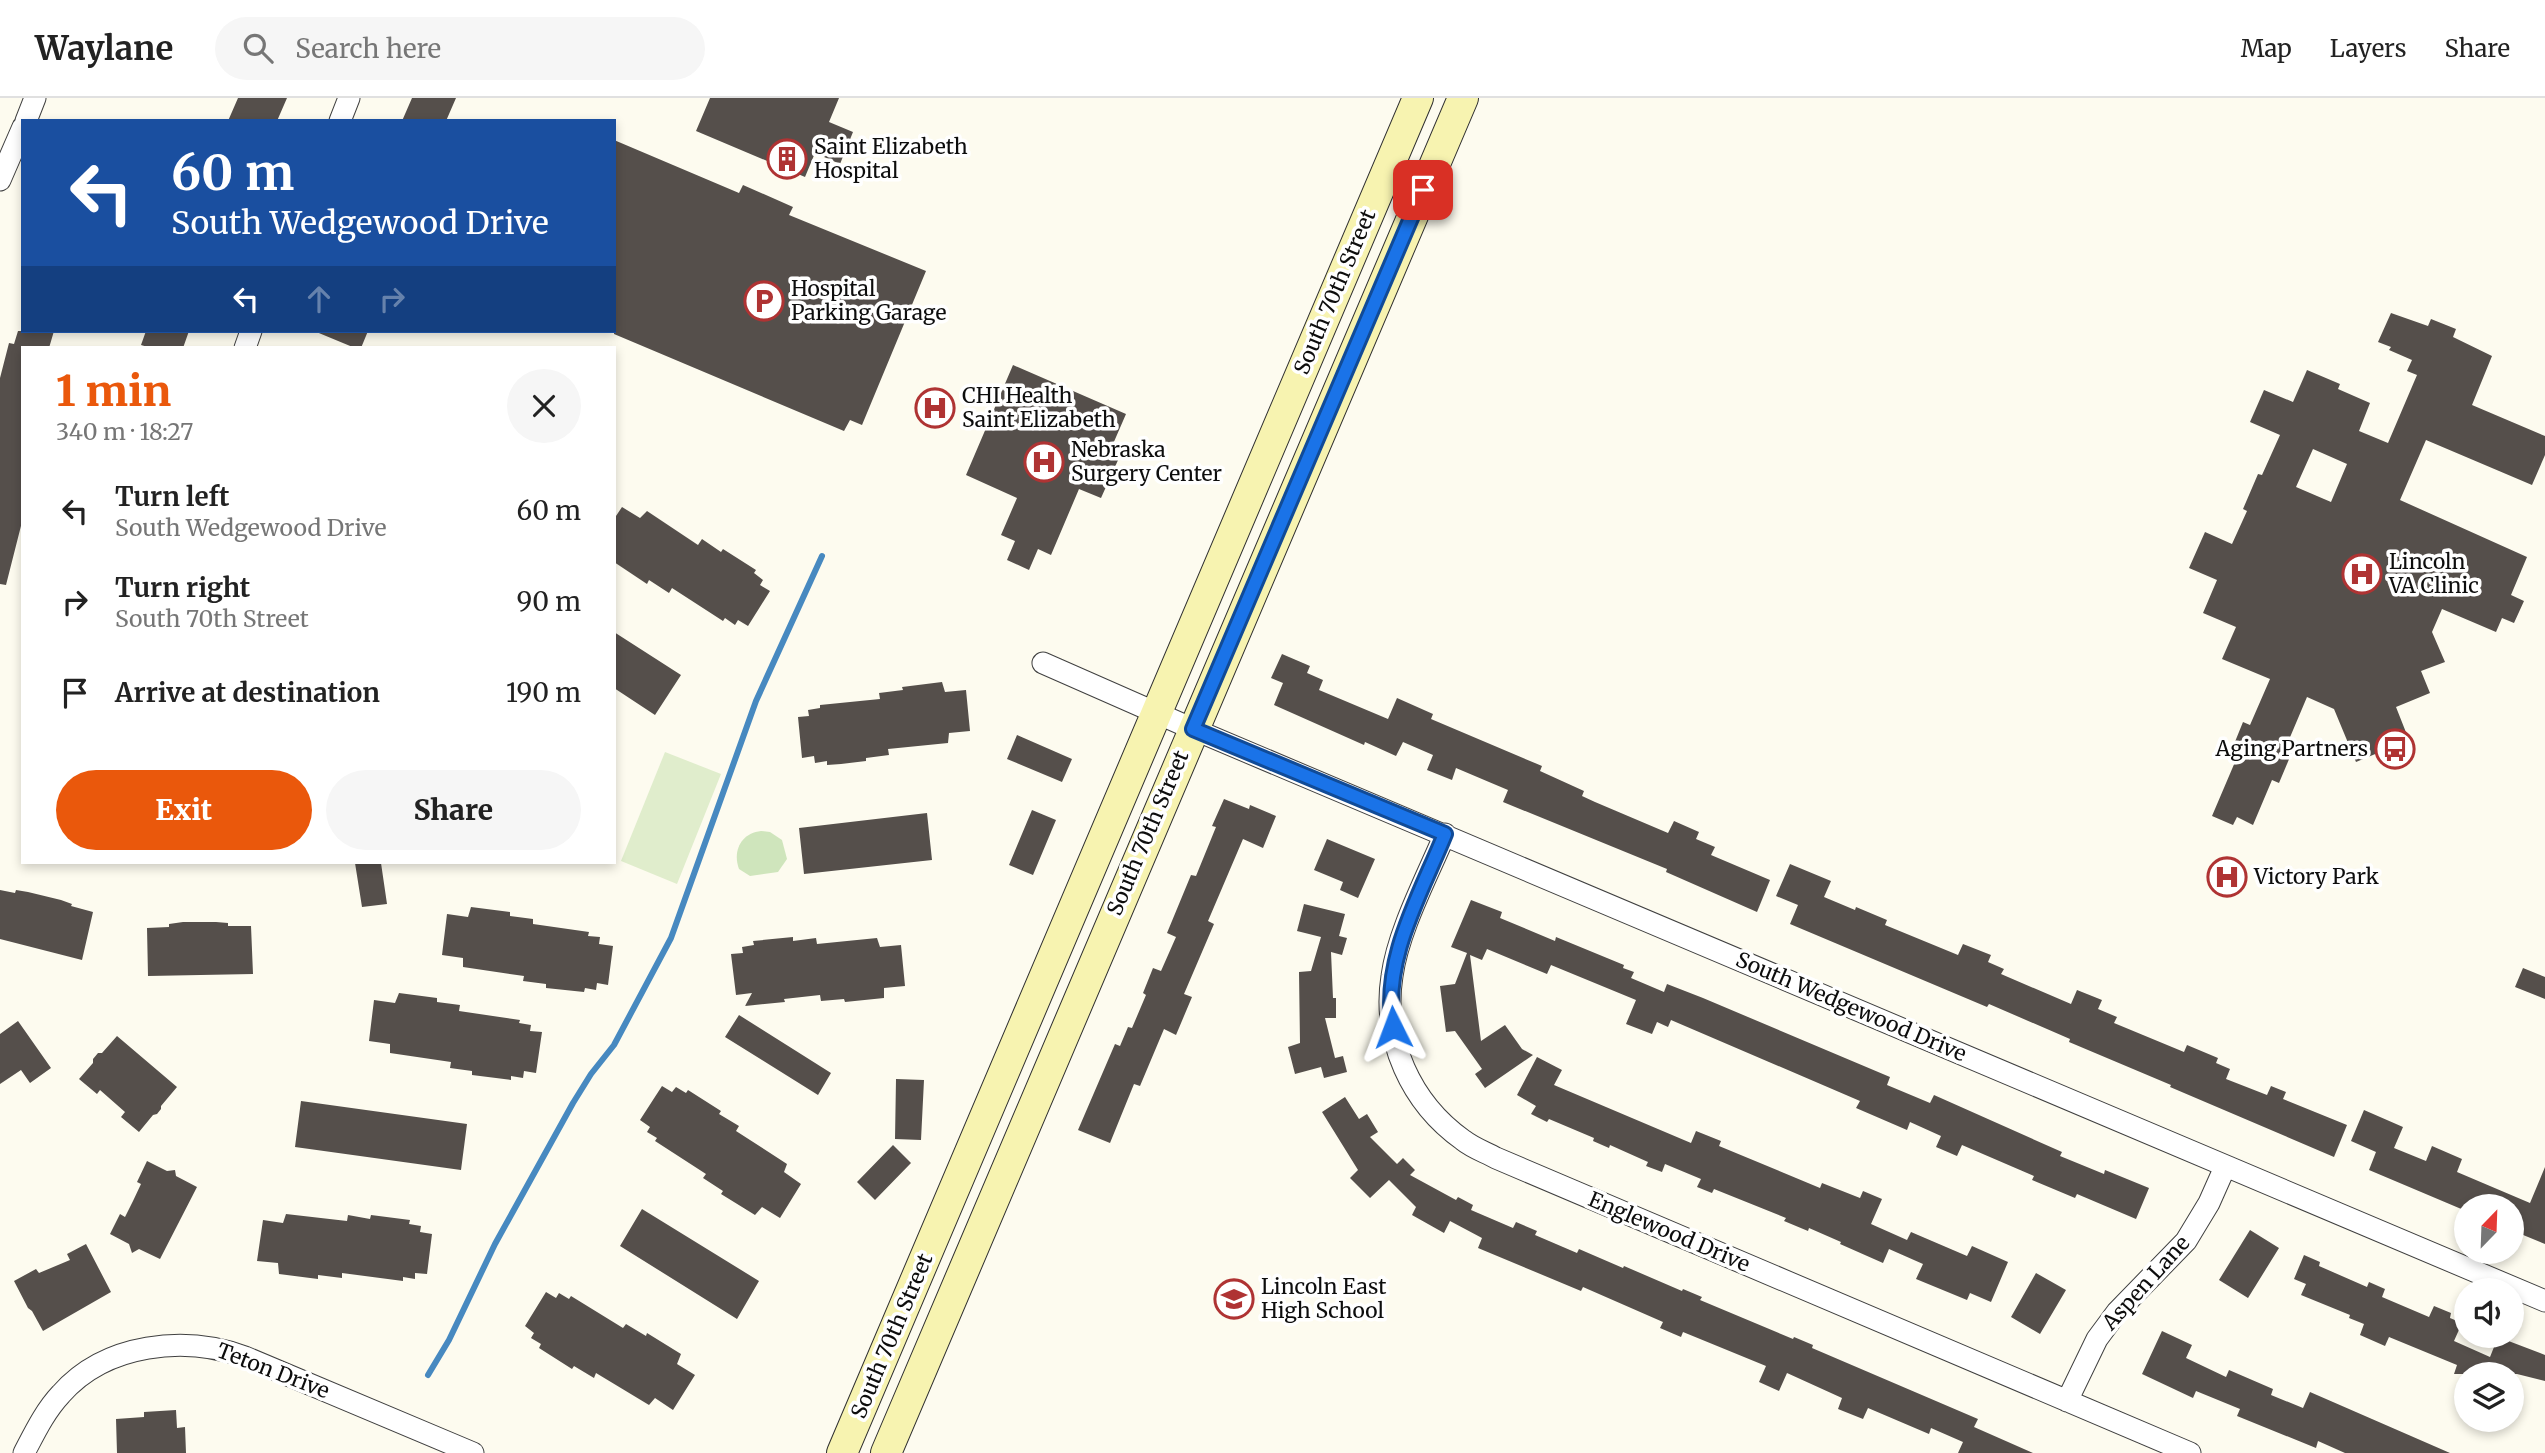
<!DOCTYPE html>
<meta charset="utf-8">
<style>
:root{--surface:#fff;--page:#f6f6f6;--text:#222;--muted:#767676;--line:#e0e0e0;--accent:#ea580c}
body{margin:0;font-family:Merriweather,serif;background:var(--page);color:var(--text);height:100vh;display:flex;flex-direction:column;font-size:26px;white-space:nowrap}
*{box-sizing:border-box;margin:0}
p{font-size:23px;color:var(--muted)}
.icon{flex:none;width:38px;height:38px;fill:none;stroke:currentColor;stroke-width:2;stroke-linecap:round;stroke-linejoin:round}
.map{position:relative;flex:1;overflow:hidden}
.drawer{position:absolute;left:21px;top:248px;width:595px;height:518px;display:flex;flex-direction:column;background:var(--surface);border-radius:0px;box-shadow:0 4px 10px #0003}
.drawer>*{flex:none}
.guide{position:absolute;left:21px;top:21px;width:595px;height:214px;border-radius:0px;box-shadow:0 4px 10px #0003;background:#1a4fa0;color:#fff;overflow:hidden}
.needle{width:46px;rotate:23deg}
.fabs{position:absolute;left:2454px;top:1096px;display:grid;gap:14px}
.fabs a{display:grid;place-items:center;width:70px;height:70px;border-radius:50%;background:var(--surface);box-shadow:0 4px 10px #0003;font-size:35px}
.pin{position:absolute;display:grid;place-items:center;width:60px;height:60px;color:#fff;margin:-30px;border-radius:14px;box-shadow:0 4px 10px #0006}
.me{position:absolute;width:77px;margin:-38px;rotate:357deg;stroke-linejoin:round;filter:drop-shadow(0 0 5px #0008)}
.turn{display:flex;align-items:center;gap:24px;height:147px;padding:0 35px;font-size:32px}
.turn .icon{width:91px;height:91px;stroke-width:2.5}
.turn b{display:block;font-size:49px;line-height:60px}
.lanes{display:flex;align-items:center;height:66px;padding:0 35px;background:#0003;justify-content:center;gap:35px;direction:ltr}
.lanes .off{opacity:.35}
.round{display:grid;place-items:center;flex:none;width:74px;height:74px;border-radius:37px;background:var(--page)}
.summary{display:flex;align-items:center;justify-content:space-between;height:119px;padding:0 35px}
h1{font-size:42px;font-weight:800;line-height:52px;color:var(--accent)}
.button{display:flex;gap:14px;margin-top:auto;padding:14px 35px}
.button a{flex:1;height:80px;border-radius:42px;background:var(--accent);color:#fff;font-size:28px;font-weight:800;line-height:80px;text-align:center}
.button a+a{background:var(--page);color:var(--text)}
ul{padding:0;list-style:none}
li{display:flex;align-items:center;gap:21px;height:91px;padding:0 35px}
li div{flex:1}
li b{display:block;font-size:26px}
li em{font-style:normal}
header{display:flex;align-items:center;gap:42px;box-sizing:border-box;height:98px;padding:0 35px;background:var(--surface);border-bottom:2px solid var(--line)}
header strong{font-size:33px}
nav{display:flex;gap:38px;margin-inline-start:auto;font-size:24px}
.search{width:490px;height:63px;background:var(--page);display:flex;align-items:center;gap:18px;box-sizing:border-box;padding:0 24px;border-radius:38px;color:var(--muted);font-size:26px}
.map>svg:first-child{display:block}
.green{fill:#cfe5bc}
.pitch{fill:#e0edcc}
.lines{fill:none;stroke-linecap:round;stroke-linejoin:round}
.stream{stroke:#4789c0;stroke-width:6}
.building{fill:#554f4b;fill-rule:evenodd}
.minor-casing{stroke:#404040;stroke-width:23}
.secondary-casing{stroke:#2f2f2f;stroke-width:32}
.minor{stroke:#fff;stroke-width:21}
.secondary{stroke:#f7f3b0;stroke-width:30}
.route-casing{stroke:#114b97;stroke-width:18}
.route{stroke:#1a73e8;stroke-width:12}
.labels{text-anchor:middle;stroke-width:7;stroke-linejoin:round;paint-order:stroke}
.poi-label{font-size:21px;fill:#0d0d0d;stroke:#fff;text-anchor:start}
.street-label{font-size:21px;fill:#0d0d0d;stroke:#fff}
</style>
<header>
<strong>Waylane</strong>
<div class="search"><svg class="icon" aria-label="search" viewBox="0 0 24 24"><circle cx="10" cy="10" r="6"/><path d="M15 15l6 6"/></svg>Search here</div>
<nav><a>Map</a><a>Layers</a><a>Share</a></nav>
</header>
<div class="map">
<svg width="2545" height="1355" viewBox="0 0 2545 1355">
<rect width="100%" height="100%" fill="#fdfbef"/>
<path class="green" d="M761,733L770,734L782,742L787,761L778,774L750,778L739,771C732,752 742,735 761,733Z"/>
<path class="pitch" d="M665,654L721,676L677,786L621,763Z"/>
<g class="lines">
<path class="stream" d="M428,1277L449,1242L495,1146L573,1005L591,976L614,947L671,840L756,603L822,458"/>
</g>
<path class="building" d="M238,0H287L277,23H228Z
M412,0H456L446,23H402Z
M710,0H839L829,24L853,34L840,66L815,55L805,79L696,33Z
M614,42L739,95L743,87L793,109L789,117L926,173L862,327L850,322L844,333L614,236Z
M2391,215L2428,228L2431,221L2456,231L2453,239L2492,258L2472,307L2545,338V357L2532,387L2426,342L2400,402L2527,459L2511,497L2524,503L2514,525L2502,520L2496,534L2442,511L2432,534L2445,564L2421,573L2430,595L2396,609L2409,642L2356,664L2334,611L2307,599L2288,644L2295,647L2279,685L2272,682L2253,727L2237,719L2233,727L2212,718L2235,664L2228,661L2243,624L2250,627L2270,581L2222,561L2236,529L2203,515L2217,482L2189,470L2205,434L2232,446L2247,413L2243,411L2258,376L2262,377L2280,337L2250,324L2264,292L2293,304L2307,272L2340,286L2338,291L2370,305L2359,333L2388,345L2417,277L2407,273L2412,262L2389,252L2391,249L2378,244ZM2313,351L2347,366L2331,404L2296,389Z
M18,233H54L49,250H23V420L6,487L0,486V280L9,245L14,246Z
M146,233H189L183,250H151L141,247Z
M314,233H368L361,250H355Z
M1013,267L1126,316L1113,346L1123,351L1101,400L1079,391L1051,457L1038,451L1029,472L1007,462L1015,443L1001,437L1017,400L966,377Z
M622,409L640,420L647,413L698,447L702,441L721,454L723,451L756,472L754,475L763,482L760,487L770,493L748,528L738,522L735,527L725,520L723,523L672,490L669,495L649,482L647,486L614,464V421Z
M614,534L681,577L655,617L614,590Z
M1282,556L1310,568L1307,575L1323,582L1319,592L1388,621L1397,600L1433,616L1431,621L1542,668L1540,673L1584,693L1582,698L1595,704L1668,735L1674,723L1699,734L1696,741L1715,749L1711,757L1770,782L1757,814L1666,774L1667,771L1503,704L1508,692L1489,684L1456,670L1452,682L1427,672L1433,657L1403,644L1396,658L1365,644L1364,647L1274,607L1283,585L1271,580Z
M942,584L945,594L966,592L970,633L949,635L948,645L888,651L889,657L866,660V663L841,666L827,667V663L815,665L814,658L802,660L798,619L809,618L808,612L820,610V607L880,601L879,595L903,592L902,589Z
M1017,637L1072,661L1062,684L1007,661Z
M1224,701L1249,711L1250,707L1276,718L1263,750L1243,741L1208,823L1214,826L1184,896L1192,899L1176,937L1164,931L1140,988L1134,986L1110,1045L1078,1032L1115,946L1120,948L1128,929L1132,930L1146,897L1143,895L1153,870L1161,873L1176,839L1167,835L1191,777L1196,778L1216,729L1212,728Z
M1032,712L1056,722L1033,777L1009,767Z
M927,715L932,762L804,776L799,730Z
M1327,741L1375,761L1358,800L1340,792L1343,784L1314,772Z
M355,765H381L387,806L362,809Z
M1790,766L1831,783L1824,799L1855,812L1856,809L1887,822L1885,827L1958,857L1963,846L1991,857L1988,864L2004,871L2001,876L2071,906L2077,892L2102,902L2098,911L2117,919L2114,925L2184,954L2187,947L2218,960L2216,965L2230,971L2226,981L2267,997L2271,988L2286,994L2283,1001L2347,1027L2334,1059L2170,989L2171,987L2069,944L2070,941L1989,906L1987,909L1790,826L1798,807L1776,798Z
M0,792L15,795L16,792L28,794L61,802L72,806L71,808L93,814L82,862L0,841Z
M1471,802L1502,814L1500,820L1555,843L1556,839L1624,867L1623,870L1634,874L1631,880L1664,894L1667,886L1703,900L1890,979L1887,987L1930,1005L1934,997L2062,1054L2060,1058L2104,1076L2105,1072L2149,1090L2136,1121L2077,1096L2075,1100L2032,1082L2034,1078L1962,1047L1957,1058L1936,1049L1941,1038L1910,1024L1907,1032L1856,1010L1860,1003L1671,922L1668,929L1657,924L1652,936L1626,926L1636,902L1551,867L1547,876L1487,851L1482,862L1470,857L1481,943L1505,927L1522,951L1533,957L1485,990L1475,976L1482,971L1455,933L1446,934L1440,888L1455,886L1467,855L1451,849Z
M1304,806L1345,816L1339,838L1347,840L1342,857L1331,854L1333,900H1336V920H1325L1335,960L1343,958L1347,974L1324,980L1321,969L1295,976L1288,949L1300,945L1299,874L1311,873L1321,839L1297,833Z
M471,809L510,814V818L533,821V826L589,834L588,838L600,839L599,846L613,848L608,887L597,885L596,892L585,890L584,894L546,890V886L523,883L524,878L463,869V860L442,857L447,816L468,819Z
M183,824H216L228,825V828H251L253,876L148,878L147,830L169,829V826Z
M793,839V843L816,840L817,846L877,840L880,849L901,847L905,888L884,890V900L845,904L844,901L821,903L820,897L784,901L785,904L745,908L752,895L736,897L731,856L743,855L742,849L754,847L753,843Z
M2523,870L2545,879V901L2515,889Z
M399,895L437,900V904L460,907L459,913L520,922L519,925L531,927L530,933L542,934L536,975L524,973L523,980L511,978V982L472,977V973L450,970L451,964L390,955V946L369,943L374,902L395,905Z
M739,917L831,975L818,997L725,939Z
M18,923L51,970L30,985L21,972L0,986V936Z
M117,938L177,989L161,1008V1011L157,1016L153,1017L139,1034L121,1019L125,1014L100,992L97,996L79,981L93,965V961L98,955H102Z
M1537,959L1562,972L1554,987L1691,1045L1696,1033L1721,1043L1719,1048L1820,1090L1822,1085L1860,1100L1863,1093L1882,1101L1871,1126L1907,1142L1911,1134L1967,1158L1972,1148L2008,1164L1991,1204L1970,1195L1967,1202L1916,1181L1923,1166L1889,1151L1883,1165L1840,1146L1841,1144L1809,1130L1808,1133L1784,1123L1786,1120L1714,1091L1712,1095L1697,1089L1701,1081L1665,1066L1662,1074L1646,1068L1648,1064L1610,1047L1609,1050L1593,1043L1594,1040L1549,1021L1547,1024L1531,1016L1536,1008L1517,997Z
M896,981L924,982L921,1042L895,1041Z
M662,988L672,994L676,989L686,995L688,992L721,1013L719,1016L739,1028L736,1033L787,1066L784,1074L801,1086L780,1120L762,1109L755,1117L721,1096L723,1093L703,1080L706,1076L655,1043L657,1040L647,1034L650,1029L640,1022Z
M1345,999L1359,1021L1367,1016L1378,1034L1370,1039L1397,1066L1403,1060L1415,1072L1410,1077L1456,1102L1458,1099L1473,1107L1471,1112L1513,1130L1516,1124L1537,1133L1535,1137L1577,1155L1579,1151L1623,1170L1624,1168L1682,1193L1683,1191L1702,1199L1700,1202L1793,1241L1794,1239L1813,1247L1812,1250L1978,1321L1974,1329L2033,1355H1958L1963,1344L1931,1330L1929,1336L1868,1310L1863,1321L1838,1311L1842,1300L1787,1275L1779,1293L1759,1284L1766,1268L1683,1234L1681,1239L1660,1230L1663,1224L1583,1189L1581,1193L1478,1150L1482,1140L1450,1123L1444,1135L1412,1117L1416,1109L1389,1082L1370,1100L1350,1080L1358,1072L1322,1014Z
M301,1003L467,1026L461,1072L295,1049Z
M2364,1012L2403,1029L2394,1050L2426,1063L2432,1048L2462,1061L2457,1074L2530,1105L2545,1069V1146L2511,1132V1108H2466V1113L2369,1072L2376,1054L2351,1043Z
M893,1047L911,1065L875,1102L857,1084Z
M147,1063L167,1073L175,1072L176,1078L197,1089L160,1161L139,1151L132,1155L129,1146L110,1136L120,1116L125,1119L133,1103L141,1086L137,1084Z
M642,1111L759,1183L737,1221L620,1148Z
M286,1116L347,1123L348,1117L370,1121L371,1117L410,1122L409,1126L421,1128L420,1134L432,1136L427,1176L415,1175V1181L403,1179V1183L342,1175V1180L318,1177V1181L279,1176L278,1165L257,1163L263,1122L283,1125Z
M2250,1132L2279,1150L2248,1200L2219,1182Z
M86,1146L111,1194L43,1233L32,1213L28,1210L14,1183L36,1171L39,1175L70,1162L67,1156Z
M2304,1157L2320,1164L2319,1168L2367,1189L2369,1184L2385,1191L2382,1199L2429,1219L2434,1208L2451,1215L2450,1220L2462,1225L2454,1243L2490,1259L2498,1239L2545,1257V1283L2517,1276H2454L2457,1267L2389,1239L2385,1248L2360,1237L2364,1226L2349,1220L2350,1217L2301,1197L2306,1186L2294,1181Z
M2036,1175L2066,1192L2040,1236L2011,1219Z
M546,1194L556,1200L559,1195L569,1201L571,1198L623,1230L626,1226L646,1238L647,1235L681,1256L677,1266L695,1277L673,1312L655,1300L649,1307L596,1275L594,1280L574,1268L572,1271L539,1250L541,1246L531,1240L534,1235L525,1228Z
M2162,1233L2192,1247L2186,1260L2226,1279L2229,1272L2273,1291L2271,1297L2303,1310L2310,1294L2450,1355H2345L2318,1343L2316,1350L2237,1318L2240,1311L2196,1293L2193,1300L2142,1276Z
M176,1312L177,1330L185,1329L186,1355H117L116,1321L144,1319V1314Z"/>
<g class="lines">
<g class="minor-casing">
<path id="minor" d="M26,23L35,0
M340,23L349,0
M0,82L23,29
M245,250L251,233
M1043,565L1193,631L2545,1203
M1445,736C1427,779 1398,833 1392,878C1382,942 1411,1005 1463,1042C1473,1050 1485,1054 1496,1060L2190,1355
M2067,1303L2097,1241L2117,1214L2186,1143L2209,1105L2225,1069
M24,1355C35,1334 45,1313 61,1296C106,1245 185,1237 245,1259L473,1355"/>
</g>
<g class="secondary-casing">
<path id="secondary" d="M842,1355L1418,0
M886,1355L1463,0"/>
</g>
<use href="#minor" class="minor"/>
<use href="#secondary" class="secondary"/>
</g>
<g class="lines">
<g class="route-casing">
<path id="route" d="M1393,929C1382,861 1420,798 1445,736L1193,631L1423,92"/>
</g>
<use href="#route" class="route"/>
</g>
<defs>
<g id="building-ring" transform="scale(2.0125)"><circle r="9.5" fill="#fff" stroke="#af3333" stroke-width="1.5"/><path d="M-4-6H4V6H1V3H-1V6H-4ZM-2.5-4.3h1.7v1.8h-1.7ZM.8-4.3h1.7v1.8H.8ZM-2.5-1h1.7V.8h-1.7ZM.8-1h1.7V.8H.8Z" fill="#af3333"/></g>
<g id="parking-ring" transform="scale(2.0125)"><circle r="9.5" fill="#fff" stroke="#af3333" stroke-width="1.5"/><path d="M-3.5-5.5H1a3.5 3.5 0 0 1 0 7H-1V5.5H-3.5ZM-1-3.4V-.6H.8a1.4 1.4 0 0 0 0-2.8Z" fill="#af3333"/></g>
<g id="hospital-ring" transform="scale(2.0125)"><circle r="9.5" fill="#fff" stroke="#af3333" stroke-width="1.5"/><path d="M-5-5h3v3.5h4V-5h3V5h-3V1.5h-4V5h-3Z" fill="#af3333"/></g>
<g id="bus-ring" transform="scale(2.0125)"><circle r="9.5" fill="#fff" stroke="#af3333" stroke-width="1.5"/><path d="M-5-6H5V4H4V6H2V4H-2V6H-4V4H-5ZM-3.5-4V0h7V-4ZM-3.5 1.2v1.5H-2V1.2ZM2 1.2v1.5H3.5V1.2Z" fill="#af3333"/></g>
<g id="school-ring" transform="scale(2.0125)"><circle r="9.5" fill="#fff" stroke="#af3333" stroke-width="1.5"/><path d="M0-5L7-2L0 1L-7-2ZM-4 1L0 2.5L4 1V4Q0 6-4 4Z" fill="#af3333"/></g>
</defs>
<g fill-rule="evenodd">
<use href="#building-ring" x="787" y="61"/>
<use href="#parking-ring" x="764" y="203"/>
<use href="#hospital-ring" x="935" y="310"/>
<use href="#hospital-ring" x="1044" y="364"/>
<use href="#hospital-ring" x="2362" y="476"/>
<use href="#bus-ring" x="2395" y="651"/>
<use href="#hospital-ring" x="2227" y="779"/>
<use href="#school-ring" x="1234" y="1201"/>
</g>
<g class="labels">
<g class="poi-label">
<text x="814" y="56">Saint Elizabeth<tspan x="814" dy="24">Hospital</tspan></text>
<text x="791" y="198">Hospital<tspan x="791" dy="24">Parking Garage</tspan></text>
<text x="962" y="305">CHI Health<tspan x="962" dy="24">Saint Elizabeth</tspan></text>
<text x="1071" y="359">Nebraska<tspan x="1071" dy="24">Surgery Center</tspan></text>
<text x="2389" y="471">Lincoln<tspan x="2389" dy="24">VA Clinic</tspan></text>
<text x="2368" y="658" text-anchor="end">Aging Partners</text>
<text x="2254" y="786">Victory Park</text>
<text x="1261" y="1196">Lincoln East<tspan x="1261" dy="24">High School</tspan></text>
</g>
<g class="street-label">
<text transform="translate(1335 194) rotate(-67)" y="7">South 70th Street</text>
<text transform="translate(1148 735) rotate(-67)" y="7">South 70th Street</text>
<text transform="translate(1851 909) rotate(23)" y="7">South Wedgewood Drive</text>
<text transform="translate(1669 1134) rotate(23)" y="7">Englewood Drive</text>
<text transform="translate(2146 1185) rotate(-48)" y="7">Aspen Lane</text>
<text transform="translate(892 1238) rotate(-67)" y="7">South 70th Street</text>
<text transform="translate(273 1273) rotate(21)" y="7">Teton Drive</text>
</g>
</g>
</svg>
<div class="fabs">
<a><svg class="needle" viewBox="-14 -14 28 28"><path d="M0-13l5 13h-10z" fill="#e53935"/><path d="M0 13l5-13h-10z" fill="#767676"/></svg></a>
<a><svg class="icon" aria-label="sound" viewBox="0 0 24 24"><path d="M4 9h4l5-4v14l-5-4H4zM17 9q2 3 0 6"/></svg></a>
<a><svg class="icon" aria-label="layers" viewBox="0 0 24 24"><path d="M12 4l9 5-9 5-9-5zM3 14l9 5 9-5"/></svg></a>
</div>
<div class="pin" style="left:1423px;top:92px;background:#d93025"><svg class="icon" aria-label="arrive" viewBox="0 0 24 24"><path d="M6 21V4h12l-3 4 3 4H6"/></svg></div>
<svg class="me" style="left:1393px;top:929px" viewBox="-20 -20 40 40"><path d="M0-17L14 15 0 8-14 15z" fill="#1a73e8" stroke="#fff" stroke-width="4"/></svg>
<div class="guide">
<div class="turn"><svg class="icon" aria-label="left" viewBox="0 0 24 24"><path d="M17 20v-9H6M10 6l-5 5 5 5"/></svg><div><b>60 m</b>South Wedgewood Drive</div></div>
<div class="lanes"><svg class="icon" aria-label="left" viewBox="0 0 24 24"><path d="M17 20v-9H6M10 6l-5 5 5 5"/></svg><svg class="icon off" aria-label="ahead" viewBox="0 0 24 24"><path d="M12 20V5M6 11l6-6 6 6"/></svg><svg class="icon off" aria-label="right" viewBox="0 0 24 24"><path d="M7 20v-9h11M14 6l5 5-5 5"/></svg></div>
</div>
<section class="drawer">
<div class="summary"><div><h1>1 min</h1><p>340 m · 18:27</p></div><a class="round"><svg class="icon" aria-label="close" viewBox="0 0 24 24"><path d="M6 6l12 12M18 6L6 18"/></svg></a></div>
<ul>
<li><svg class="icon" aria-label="left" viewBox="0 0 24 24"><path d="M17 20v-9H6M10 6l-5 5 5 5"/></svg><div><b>Turn left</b><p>South Wedgewood Drive</p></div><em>60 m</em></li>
<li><svg class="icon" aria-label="right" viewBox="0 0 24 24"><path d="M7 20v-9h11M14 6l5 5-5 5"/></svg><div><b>Turn right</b><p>South 70th Street</p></div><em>90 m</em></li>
<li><svg class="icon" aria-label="arrive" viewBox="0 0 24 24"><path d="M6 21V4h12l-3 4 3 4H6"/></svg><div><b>Arrive at destination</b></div><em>190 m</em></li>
</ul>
<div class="button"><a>Exit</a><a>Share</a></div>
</section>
</div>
